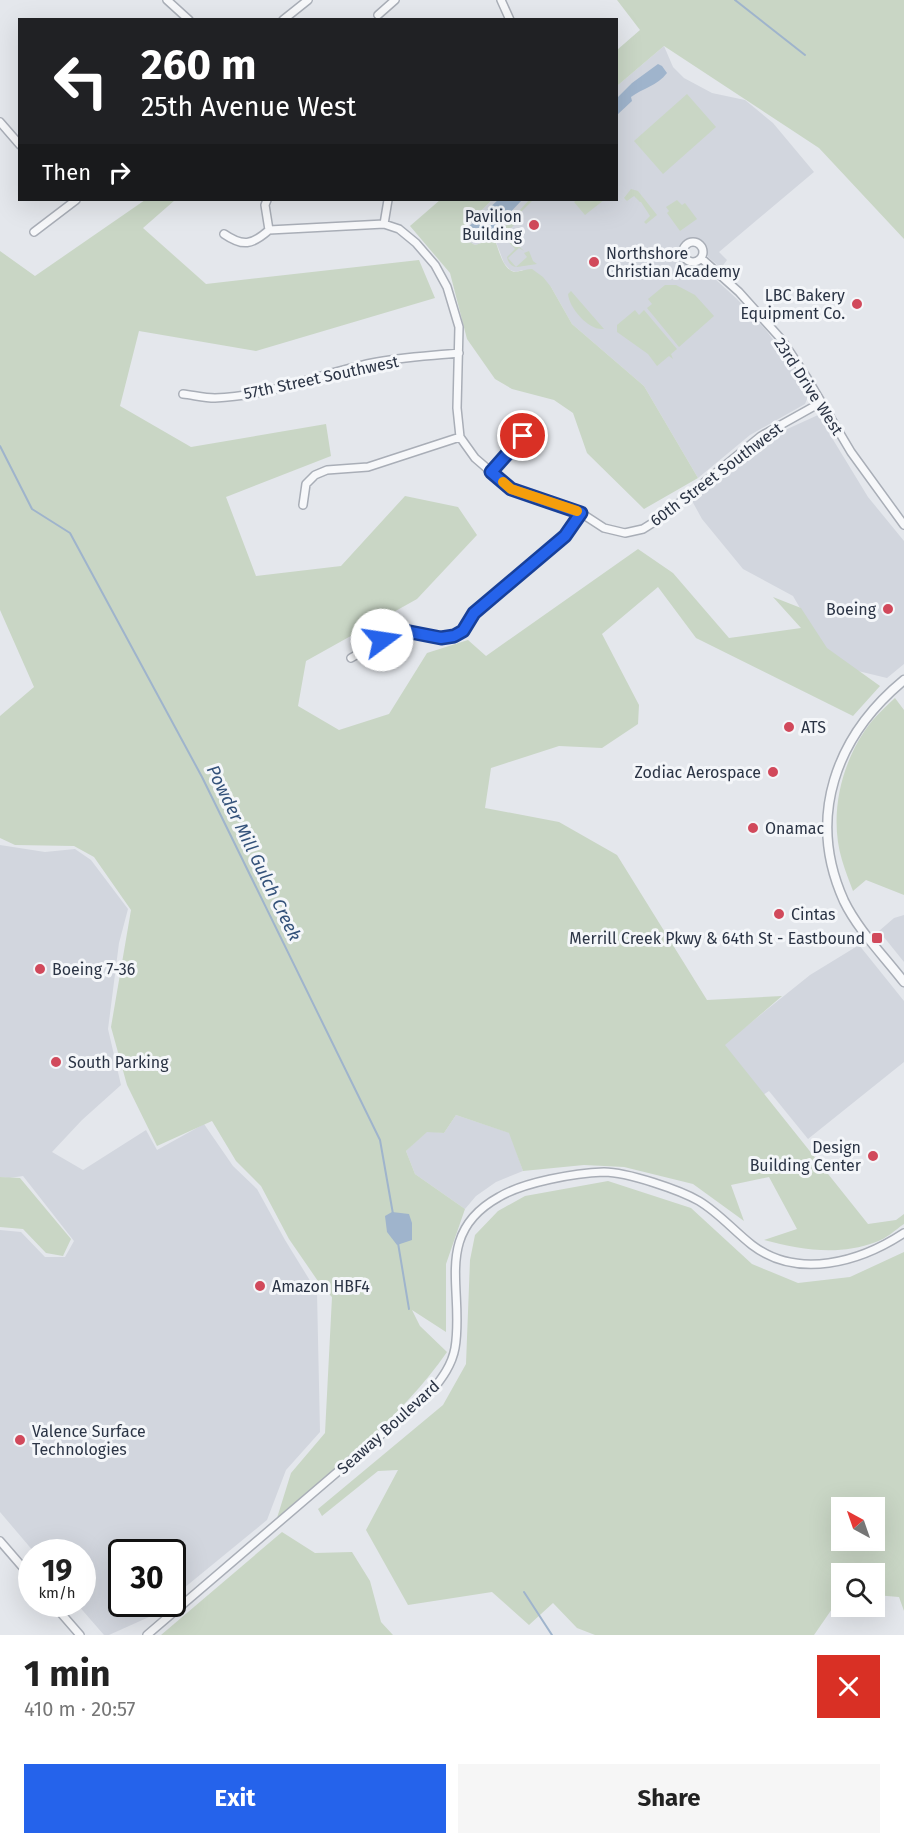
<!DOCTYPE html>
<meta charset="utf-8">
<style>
:root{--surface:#fff;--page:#f6f6f6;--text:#222;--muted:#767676;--accent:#2563eb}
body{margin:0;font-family:"Fira Sans",sans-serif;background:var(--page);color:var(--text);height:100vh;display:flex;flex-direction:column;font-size:22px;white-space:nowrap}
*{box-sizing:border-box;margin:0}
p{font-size:20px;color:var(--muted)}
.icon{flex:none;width:33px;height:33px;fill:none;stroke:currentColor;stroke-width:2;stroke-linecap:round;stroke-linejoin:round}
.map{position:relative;height:1635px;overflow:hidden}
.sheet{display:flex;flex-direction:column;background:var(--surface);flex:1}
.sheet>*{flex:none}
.hud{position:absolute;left:18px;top:18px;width:600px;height:183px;border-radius:0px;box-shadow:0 6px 24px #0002;background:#202124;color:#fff;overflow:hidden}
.needle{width:39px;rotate:320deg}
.controls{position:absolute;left:831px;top:1497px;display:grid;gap:12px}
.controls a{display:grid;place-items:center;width:54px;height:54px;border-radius:0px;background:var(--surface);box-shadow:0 6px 24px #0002;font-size:30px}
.speed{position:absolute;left:18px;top:1539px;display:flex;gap:12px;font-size:30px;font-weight:700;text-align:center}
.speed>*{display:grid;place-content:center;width:78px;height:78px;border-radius:50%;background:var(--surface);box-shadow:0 6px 24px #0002;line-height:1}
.speed small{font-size:15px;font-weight:400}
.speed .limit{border:3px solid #111;border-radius:9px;background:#fff;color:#111}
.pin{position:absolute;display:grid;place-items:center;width:51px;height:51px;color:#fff;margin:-26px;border:3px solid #fff;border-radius:50%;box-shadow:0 2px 6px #0007}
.me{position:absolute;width:66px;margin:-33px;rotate:76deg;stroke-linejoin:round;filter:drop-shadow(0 0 4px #0008)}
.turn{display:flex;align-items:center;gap:21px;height:126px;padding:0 24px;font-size:27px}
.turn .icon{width:78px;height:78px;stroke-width:2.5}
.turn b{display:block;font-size:42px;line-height:51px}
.then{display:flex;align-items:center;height:57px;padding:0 24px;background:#0003;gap:12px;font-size:22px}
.round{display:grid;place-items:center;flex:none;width:63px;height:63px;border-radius:0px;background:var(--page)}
.overview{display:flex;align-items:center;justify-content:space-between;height:102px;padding:0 24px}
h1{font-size:36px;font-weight:700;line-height:45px}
.action{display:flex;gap:12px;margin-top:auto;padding:12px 24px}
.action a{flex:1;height:69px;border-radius:0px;background:var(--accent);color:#fff;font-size:24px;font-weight:700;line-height:69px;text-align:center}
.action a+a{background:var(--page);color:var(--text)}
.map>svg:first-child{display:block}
.built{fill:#d2d6de}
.green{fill:#c9d6c5;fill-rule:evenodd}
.water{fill:#9fb4cc}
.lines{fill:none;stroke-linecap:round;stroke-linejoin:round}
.stream{stroke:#9fb4cc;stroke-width:2}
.minor-casing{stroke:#a9aeb7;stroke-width:10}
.tertiary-casing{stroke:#a9aeb7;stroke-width:11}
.minor{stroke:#f7f8fa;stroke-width:7}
.tertiary{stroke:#f7f8fa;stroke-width:8}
.route-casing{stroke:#184099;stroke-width:15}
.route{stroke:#2563eb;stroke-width:10}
.slow{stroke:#f59e0b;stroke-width:10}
.poi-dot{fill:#d1495b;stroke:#f4f6f9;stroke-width:2}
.labels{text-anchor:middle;stroke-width:6;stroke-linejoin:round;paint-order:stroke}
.poi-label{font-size:16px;fill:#2b3445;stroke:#f4f6f9;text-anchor:start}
.street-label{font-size:16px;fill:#2b3445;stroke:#f4f6f9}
.water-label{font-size:18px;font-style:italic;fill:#34527a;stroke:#f4f6f9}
</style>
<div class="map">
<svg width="904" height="1635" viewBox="0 0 904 1635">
<rect width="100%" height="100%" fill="#e4e7ec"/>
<path class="built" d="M664,46L673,67L684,78L712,93L745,100L773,123L814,172L719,252L727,260L721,268L708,257L704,245L697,240H688L680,248V256L684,262L703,268L737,299L765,329L788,359L808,389L809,394L805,404L750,435L698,478L644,386L572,324L551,287L522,270L516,272L510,270L504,263L496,242L488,241L475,245L468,241L462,235V230L492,200H616L617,86Z
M818,415L868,497L904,541V664L887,678L833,665L793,596L743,569L702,519L691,499L772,436Z
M0,845L45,852L75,849L91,860L128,909L119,943L108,1029L121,1085L82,1120L52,1152L83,1170L146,1130L157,1150L204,1124L233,1166L257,1189L285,1240L317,1292L320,1432L286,1470L267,1520L173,1597L172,1552H122V1604H165L149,1617L109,1635H104L77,1604H82V1552H34L0,1512V1230L21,1232L45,1257H65L74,1241L23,1176L9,1178L0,1177Z
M904,915V962L879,931L894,918Z
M859,945L904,1001V1062L808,1139L769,1091L763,1095L723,1045L810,975Z
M456,1115L510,1133L523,1171L496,1182L476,1196L465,1209L415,1174L406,1151L427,1131L444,1133Z"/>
<path class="green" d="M617,0H904V239L819,148L664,46L617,86V50L640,30Z
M687,94L716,127L663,174L634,141Z
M631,189L638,191L657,215L646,224L644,222L650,216L641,202H640L634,196L627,201L624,198Z
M145,200H175L143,228L206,284L419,260L435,298L256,351L139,331L120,406L191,447L326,424L331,456L226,497L256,576L341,566L405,496L458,507L477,535L417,599L306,661L298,706L339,730L389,714L427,653L468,640L486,656L638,549L673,573L729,638L801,628L773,597L801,608L827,648L880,686L853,716L696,638L658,587L602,634L639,705L638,724L602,748L559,746L491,768L485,808L559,822L617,855L707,1000L782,996L725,1045L868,1224L896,1220L904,1214V1224C895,1230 886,1239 876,1242C839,1256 801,1250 764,1240L797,1229L769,1177L731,1185L744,1221L693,1184L624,1167L584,1165L523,1171L509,1133L456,1115L444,1133L427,1132L406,1151L415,1174L465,1209L446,1264V1332L412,1310L420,1326L447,1352C401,1418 337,1467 277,1518L291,1473L325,1433L332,1297L322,1287L289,1239L261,1186L236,1161L212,1121L157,1146L127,1085L111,1027L131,910L94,857L74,846L15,845L0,838V716L34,687L0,610V251L35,276Z
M440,200H492L462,230V235L468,241L475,245C498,240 514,216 529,200H533L513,220L515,224L510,229C510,237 518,245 524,251L519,248L508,258L516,267L527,257L524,253L529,251L533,261L537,264L517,267C512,267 508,263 507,257L515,249L504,237L496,243C499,251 504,272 516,272C521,271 527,269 532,269L543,277L551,287L572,324L644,386L698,478L644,509L587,453L573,413L554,400L512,389L495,379L467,339L450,273L410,226Z
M577,200H604L585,215L574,202Z
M677,200L682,205L685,203L697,219L680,231L667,213L669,211L666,207Z
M676,285L695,295L714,316L679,347L647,308L652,304L648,299L665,285Z
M571,291L604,329C589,331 569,308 568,294Z
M635,310L639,315L644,310L677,349L671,354L673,359L669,356L657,366L648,354L617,332V325Z
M895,698L904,710V895L866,880L853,891C849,881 845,870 842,860C828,814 842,758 872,721C879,713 887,705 895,698Z
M0,1177L20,1178L71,1239L63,1256L46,1253L23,1229L0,1227Z
M608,1181L691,1208L752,1264L798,1283L850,1277L904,1252V1611L899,1597L875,1595L874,1574H842L841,1596L814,1635H595L577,1628L553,1603L529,1625L492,1592L408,1605L366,1530L398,1470L378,1471L322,1516L318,1509L443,1405L466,1364L470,1260L475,1235L498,1211L525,1196ZM842,1508H874V1540H842Z
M282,1532L315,1553L352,1552L370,1581L381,1622L393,1635H161Z"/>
<path class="water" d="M658,64L662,66L667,73C657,86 643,88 631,97L632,101L617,115V98L632,83Z
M498,200H522L482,242L476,243L464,235L465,230Z
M392,1212L409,1214L412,1223V1240L397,1245L387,1232L385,1216Z"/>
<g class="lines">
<path class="stream" d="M735,0L805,55
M0,446L32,509L70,533L202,777L380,1140L393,1214
M398,1243L409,1309
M524,1592L552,1635"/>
<g class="minor-casing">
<path id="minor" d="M167,0L189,20
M501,0L510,20
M378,15L395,0
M283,20L308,0
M0,122L20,145
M267,200L265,205L269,230
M384,224L388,200
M269,230L384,224L399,229L416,243L435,265L447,287L459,327L457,408L460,437L475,458L511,489L581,513L604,528L625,533L643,529L662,517L761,436L820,403
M34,232L76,200
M224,234C243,247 252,245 269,230
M683 252a10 10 0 1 1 20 0a10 10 0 1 1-20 0Z
M701,258L739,292L782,340L807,378L851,452L904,525
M183,394C193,395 204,398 215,398C269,396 319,374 372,363C400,357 430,356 459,353
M491,472L523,436
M303,505L306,484L315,475L327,470L368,467L460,437
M351,658L393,634L405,631L441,638L454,636L463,631L474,613L565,536L581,513
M0,1541L32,1578
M53,1604L80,1635
M147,1635L432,1391C442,1378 452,1365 455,1348C465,1291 432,1234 499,1197C524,1182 575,1173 604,1172C627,1172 680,1190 699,1201C719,1213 734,1231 752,1245C798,1280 860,1262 904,1233"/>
</g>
<g class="tertiary-casing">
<path id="tertiary" d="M904,680C836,736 806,817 844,901C858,930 884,956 904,982"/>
</g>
<use href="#minor" class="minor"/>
<use href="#tertiary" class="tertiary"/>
</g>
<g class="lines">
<g class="route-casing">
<path id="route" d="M382,640L393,633L405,631L441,638L454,636L463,631L474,613L565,536L581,513L511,489L491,472L523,436"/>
</g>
<use href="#route" class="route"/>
<path class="slow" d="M503,482L511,489L577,511"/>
</g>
<g class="poi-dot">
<circle cx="534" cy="225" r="6"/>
<circle cx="594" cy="262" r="6"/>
<circle cx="857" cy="304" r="6"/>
<circle cx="888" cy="609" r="6"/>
<circle cx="789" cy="727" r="6"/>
<circle cx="773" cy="772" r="6"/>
<circle cx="753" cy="828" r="6"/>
<circle cx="779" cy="914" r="6"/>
<rect x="871" y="932" width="12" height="12" rx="3"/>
<circle cx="40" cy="969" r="6"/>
<circle cx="56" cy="1062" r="6"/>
<circle cx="873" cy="1156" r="6"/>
<circle cx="260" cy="1286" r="6"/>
<circle cx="20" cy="1440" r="6"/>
</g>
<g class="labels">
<g class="poi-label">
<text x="522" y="222" text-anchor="end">Pavilion<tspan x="522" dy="18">Building</tspan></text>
<text x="606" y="259">Northshore<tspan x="606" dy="18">Christian Academy</tspan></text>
<text x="845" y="301" text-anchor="end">LBC Bakery<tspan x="845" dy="18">Equipment Co.</tspan></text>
<text x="876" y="615" text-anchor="end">Boeing</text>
<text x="801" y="733">ATS</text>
<text x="761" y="778" text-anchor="end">Zodiac Aerospace</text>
<text x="765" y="834">Onamac</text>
<text x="791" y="920">Cintas</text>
<text x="865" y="944" text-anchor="end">Merrill Creek Pkwy &amp; 64th St - Eastbound</text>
<text x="52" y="975">Boeing 7-36</text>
<text x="68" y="1068">South Parking</text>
<text x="861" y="1153" text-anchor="end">Design<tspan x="861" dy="18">Building Center</tspan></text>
<text x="272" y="1292">Amazon HBF4</text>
<text x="32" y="1437">Valence Surface<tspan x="32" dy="18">Technologies</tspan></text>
</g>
<g class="street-label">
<text transform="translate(321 377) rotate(-12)" y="6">57th Street Southwest</text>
<text transform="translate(809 386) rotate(57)" y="6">23rd Drive West</text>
<text transform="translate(716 474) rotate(-37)" y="6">60th Street Southwest</text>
<text transform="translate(388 1427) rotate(-42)" y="6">Seaway Boulevard</text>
</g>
<g class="water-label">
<text transform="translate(254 853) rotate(64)" y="6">Powder Mill Gulch Creek</text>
</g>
</g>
</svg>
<div class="controls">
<a><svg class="needle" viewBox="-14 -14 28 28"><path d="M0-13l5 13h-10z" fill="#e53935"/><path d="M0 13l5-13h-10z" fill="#767676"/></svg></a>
<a><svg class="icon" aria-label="search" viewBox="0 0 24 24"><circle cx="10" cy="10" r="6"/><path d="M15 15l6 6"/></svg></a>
</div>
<div class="speed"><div>19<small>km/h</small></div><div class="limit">30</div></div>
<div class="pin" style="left:523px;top:436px;background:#d93025"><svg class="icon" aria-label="arrive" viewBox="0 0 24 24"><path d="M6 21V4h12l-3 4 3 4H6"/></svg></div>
<svg class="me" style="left:382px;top:640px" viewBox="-20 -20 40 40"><circle r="19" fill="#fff"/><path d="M0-13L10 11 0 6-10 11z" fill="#2563eb"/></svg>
<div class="hud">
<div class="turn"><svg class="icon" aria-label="left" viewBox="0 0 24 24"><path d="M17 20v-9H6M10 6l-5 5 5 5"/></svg><div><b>260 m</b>25th Avenue West</div></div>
<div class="then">Then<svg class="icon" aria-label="right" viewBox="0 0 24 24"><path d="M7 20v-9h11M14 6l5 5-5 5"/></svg></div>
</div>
</div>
<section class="sheet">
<div class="overview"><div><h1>1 min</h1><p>410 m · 20:57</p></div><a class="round" style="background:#d93025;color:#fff"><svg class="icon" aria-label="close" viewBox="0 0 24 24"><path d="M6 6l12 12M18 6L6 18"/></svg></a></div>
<div class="action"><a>Exit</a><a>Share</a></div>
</section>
